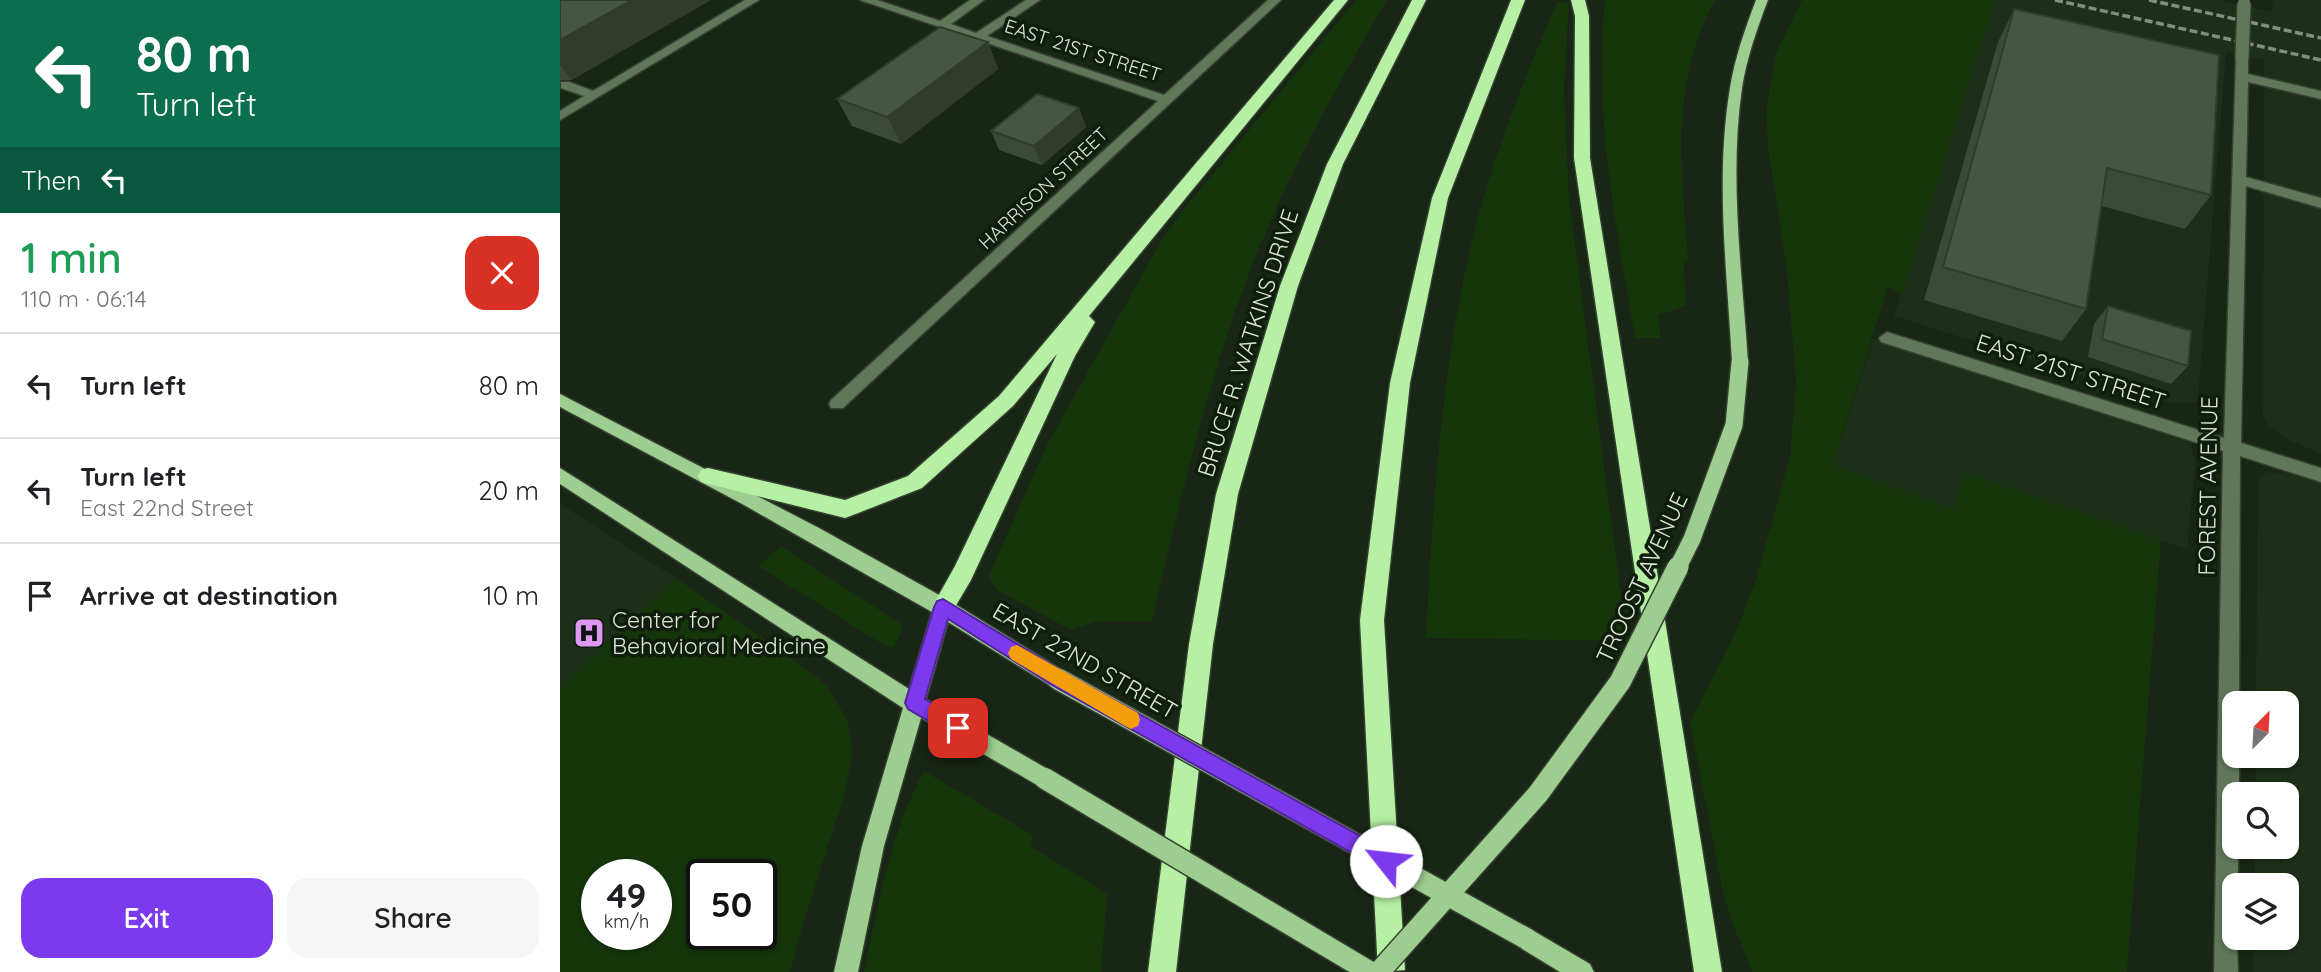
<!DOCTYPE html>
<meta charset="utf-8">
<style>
:root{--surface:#fff;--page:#f6f6f6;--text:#202124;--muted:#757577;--line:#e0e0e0;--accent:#7c3aed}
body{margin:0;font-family:Quicksand,sans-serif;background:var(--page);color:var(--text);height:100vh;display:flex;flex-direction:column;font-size:26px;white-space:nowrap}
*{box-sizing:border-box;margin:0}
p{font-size:23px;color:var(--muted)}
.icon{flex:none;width:38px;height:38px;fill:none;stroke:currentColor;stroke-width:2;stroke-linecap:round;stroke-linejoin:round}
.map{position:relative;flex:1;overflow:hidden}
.sheet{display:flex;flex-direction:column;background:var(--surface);width:560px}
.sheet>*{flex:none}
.banner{background:#0b6e4f;color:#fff;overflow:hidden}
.needle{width:46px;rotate:24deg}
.tools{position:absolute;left:1662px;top:691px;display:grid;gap:14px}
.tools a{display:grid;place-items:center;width:77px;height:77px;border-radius:14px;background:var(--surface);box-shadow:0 2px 5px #0004;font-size:35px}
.speed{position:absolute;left:21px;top:859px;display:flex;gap:14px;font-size:35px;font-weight:700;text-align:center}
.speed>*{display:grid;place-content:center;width:91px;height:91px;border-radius:50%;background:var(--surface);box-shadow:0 2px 5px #0004;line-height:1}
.speed small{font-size:18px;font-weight:400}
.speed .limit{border:4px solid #111;border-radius:10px;background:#fff;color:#111}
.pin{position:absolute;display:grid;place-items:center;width:60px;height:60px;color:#fff;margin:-30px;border-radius:14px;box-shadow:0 4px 10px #0006}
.me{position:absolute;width:77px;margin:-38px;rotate:299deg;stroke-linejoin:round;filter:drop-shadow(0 0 5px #0008)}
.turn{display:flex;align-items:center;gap:24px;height:147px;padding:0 21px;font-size:32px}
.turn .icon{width:91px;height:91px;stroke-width:2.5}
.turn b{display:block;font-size:49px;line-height:60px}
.then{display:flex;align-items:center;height:66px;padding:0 21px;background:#0003;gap:14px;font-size:26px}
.round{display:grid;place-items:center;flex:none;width:74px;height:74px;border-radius:21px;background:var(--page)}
.headline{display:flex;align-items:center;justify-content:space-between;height:119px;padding:0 21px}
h1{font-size:42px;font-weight:600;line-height:52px;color:#1e9e55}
.primary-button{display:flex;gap:14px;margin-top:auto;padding:14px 21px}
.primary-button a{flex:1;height:80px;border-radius:21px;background:var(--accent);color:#fff;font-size:28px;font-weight:600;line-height:80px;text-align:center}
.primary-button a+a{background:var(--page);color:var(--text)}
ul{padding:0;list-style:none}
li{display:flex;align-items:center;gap:21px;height:105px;padding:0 21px;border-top:2px solid var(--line)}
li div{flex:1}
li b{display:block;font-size:26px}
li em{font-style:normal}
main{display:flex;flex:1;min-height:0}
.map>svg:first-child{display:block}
.built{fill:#1d2f18}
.green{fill:#15350b;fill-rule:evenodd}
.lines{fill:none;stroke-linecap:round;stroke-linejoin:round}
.minor-casing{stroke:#344130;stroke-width:3}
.major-casing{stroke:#344130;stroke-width:3}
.highway-casing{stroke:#344130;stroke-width:3}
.minor{fill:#607759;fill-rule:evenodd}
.major{fill:#9dcd8f;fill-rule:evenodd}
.highway{fill:#b5f0a4;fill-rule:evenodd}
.rail{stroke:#828d7f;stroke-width:3.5;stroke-dasharray:8 3.5;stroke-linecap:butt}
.minor-bridge-casing{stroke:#344130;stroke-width:16;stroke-linecap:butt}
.major-bridge-far1-casing{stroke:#344130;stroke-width:20;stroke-linecap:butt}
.major-bridge-casing{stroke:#344130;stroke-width:24;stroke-linecap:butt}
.minor-bridge{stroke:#607759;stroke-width:13}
.major-bridge-far1{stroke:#9dcd8f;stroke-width:17}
.major-bridge{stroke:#9dcd8f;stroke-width:21}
.wall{fill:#3d4a39}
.shaded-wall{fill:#323c2e}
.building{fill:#475642;stroke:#323c2e;stroke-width:2}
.route{fill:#7c3aed;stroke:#51269a;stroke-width:2}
.slow{fill:#f59e0b}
.labels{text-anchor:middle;stroke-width:7;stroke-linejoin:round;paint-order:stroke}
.far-street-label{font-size:19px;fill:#dce5d9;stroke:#101d0c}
.street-label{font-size:23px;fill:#dce5d9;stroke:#101d0c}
.poi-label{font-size:23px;fill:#dce5d9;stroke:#101d0c;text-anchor:start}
</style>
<main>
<section class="sheet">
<div class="banner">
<div class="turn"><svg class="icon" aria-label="left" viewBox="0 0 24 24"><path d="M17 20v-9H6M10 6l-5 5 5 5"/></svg><div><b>80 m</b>Turn left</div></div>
<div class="then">Then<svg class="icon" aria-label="left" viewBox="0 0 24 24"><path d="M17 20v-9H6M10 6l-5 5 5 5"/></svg></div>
</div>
<div class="headline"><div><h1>1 min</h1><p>110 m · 06:14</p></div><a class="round" style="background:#d93025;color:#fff"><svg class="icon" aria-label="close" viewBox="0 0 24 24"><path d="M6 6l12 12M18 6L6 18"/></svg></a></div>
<ul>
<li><svg class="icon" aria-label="left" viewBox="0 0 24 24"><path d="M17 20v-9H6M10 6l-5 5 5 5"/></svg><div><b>Turn left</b></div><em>80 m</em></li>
<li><svg class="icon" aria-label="left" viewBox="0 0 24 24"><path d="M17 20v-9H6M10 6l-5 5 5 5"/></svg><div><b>Turn left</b><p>East 22nd Street</p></div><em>20 m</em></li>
<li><svg class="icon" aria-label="arrive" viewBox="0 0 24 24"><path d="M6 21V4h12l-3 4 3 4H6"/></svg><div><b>Arrive at destination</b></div><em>10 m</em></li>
</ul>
<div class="primary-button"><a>Exit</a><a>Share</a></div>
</section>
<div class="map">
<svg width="1761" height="972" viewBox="0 0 1761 972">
<rect width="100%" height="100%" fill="#192615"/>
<path class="built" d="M1435,0H1660L1712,12L1713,0H1761V454L1723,437L1707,424L1703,416L1704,60L1666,52L1638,399L1635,403L1607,402L1334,316Z
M1313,338L1626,442L1631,446L1635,462L1627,549L1404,472L1394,510L1273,466Z
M1711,472L1736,475L1761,483V972H1694V938H1727V886L1695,885V847H1727V794H1696V756H1727V704L1696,703L1698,480L1705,473Z
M0,504L116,578L0,688Z"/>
<path class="green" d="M796,0H827C774,91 722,184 685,284C645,394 618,507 592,621H538L511,630L437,590L428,577L488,443L601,241L623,210Z
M1045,0H1155C1109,85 1122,169 1128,261L1124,262L1126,306L1098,315L1101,338H1075C1056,226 1033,114 1045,0Z
M1242,0H1435L1342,295L1328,286L1273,465L1394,509L1404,472L1601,540L1567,972H1192L1170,917L1162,888L1130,722L1175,634L1195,583L1230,457L1236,380L1226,263L1208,148L1206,112L1216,53Z
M997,2L1009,3L1004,89L1009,199L1067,641L866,638C873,497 882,354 918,217C938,143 967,72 997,2Z
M221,546L341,624L343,628L334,647H327L198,566Z
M116,578L254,674L268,688L287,719L293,750L284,797L244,920L230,972H0V688ZM37,875H96V934H37ZM142,875H201V934H142Z
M364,771L473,835L471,846L547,894L541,972H304C317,909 332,827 364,771Z"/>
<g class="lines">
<g class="minor-casing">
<path id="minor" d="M185,0H199L0,120V111L24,96L1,88V82H9L33,91Z
M300,0H317L380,21L410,0H424L391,24L416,33L466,0H480L427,36L604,95L708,0H721L283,408H271L269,404L271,400L598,101Z
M1682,54L1688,58V74L1761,91V99L1688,82L1686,177L1761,198V208L1686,186L1681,443L1761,468V482L1680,456L1679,704H1675V756H1679V794H1675V847H1678V886H1675L1678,972H1654L1663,451L1321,342L1319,338L1327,332L1664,438L1676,58Z"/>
</g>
<g class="major-casing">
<path id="major" d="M1196,0H1208C1197,29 1187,57 1182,88C1169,178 1182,271 1188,362L1180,368L1172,362C1167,271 1155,178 1170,88C1175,57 1185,29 1196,0Z
M0,394L259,528L390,601L505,672L508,679L505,686L498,688L491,686L388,622L366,699L491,771L495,778L491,785L484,788L477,785L361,718L324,846L298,972H274L302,846L343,708L0,484V468L349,689L372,612L184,505L0,407Z
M967,927L1030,964L1034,972H1000L959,947L955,939L959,931Z"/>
</g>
<g class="highway-casing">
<path id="highway" d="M774,0H788L529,316L535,322L515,356L411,580L391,614L383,617L375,614L372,607L395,566L497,354L453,406L362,488L293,515L285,518L141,482L138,476L141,470L148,468L285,500L348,476L439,396Z
M852,0H866L783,164L738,286L678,494L653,644L616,972H588L629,644L656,494L720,286L767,164Z
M951,0H965L888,198L850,383L824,620L845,970L818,972L800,620L830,383L872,198Z
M1011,0H1025L1029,16L1030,158L1162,972H1134L1014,158L1015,16Z"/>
</g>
<use href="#minor" class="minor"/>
<use href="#major" class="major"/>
<use href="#highway" class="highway"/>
<path class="rail" d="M1495,0L1761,60
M1589,0L1761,38"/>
<g class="minor-bridge-casing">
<path id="minor-bridge" d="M1682,58L1684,4"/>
</g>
<g class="major-bridge-far1-casing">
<path id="major-bridge-far1" d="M1117,569L1132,539L1174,425L1180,362"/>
</g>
<g class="major-bridge-casing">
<path id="major-bridge" d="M498,679L967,939
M484,778L810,972
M819,972L978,794L1060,682L1118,567"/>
</g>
<use href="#minor-bridge" class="minor-bridge"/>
<use href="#major-bridge-far1" class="major-bridge-far1"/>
<use href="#major-bridge" class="major-bridge"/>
</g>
<path class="wall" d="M0,0L12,80H0Z
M1454,9L1651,195L1625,229L1542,206L1526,309L1502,341L1364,300L1438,42Z
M428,42L438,69L341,144L292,126L277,99Z
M519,108L526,127L482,165L439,150L431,131Z
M1548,306L1628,366L1611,384L1528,357L1534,324Z"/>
<path class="shaded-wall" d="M72,0H151L12,80L0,65V40Z
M428,42L438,69L341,144L327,117Z
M519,108L526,127L482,165L474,146Z"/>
<path class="building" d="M0,0H72L0,40Z
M1454,9L1659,55L1651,195L1547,168L1526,309L1383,267Z
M380,27L428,42L327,117L277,99Z
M477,94L519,108L474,146L431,131Z
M1548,306L1631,331L1628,366L1542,339Z"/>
<path class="route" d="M383,599L505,673L833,854L836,861L833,868L826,871L819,868L492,685L388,619L365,699L404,721L407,728L404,734L398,737L391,734L348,709L345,703L374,607L377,601Z"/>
<path class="slow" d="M457,645L578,713L580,720L578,726L571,729L565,726L451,659L448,653L451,647Z"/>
<defs>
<g id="hospital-square" transform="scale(1.575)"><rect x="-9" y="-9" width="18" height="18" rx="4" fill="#df98f2" stroke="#101d0c"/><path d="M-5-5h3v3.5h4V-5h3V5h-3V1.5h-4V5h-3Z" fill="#111"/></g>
</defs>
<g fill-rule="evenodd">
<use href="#hospital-square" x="29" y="633"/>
</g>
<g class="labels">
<g class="far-street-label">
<text transform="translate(523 50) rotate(18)" y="7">EAST 21ST STREET</text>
<text transform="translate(483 188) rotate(-43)" y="7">HARRISON STREET</text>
</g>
<g class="street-label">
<text transform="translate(688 343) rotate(-72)" y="8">BRUCE R. WATKINS DRIVE</text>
<text transform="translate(1511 372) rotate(18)" y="8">EAST 21ST STREET</text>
<text transform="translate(1648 486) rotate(-89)" y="8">FOREST AVENUE</text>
<text transform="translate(1082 578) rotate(-65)" y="8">TROOST AVENUE</text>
<text transform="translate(525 661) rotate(30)" y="8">EAST 22ND STREET</text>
</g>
<g class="poi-label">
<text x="52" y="628">Center for<tspan x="52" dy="26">Behavioral Medicine</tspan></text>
</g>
</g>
</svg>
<div class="tools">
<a><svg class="needle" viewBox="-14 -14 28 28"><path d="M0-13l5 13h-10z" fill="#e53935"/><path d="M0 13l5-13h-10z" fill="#757577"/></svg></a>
<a><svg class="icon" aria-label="search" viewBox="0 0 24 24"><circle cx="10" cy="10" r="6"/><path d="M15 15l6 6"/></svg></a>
<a><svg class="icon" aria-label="layers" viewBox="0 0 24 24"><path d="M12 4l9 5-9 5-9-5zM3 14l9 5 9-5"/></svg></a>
</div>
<div class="speed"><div>49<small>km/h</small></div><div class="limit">50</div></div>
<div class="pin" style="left:398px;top:728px;background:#d93025"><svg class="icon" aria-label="arrive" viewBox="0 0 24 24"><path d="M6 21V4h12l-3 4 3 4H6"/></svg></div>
<svg class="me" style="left:826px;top:861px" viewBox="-20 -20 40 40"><circle r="19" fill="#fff"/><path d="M0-13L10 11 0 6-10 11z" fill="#7c3aed"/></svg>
</div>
</main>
